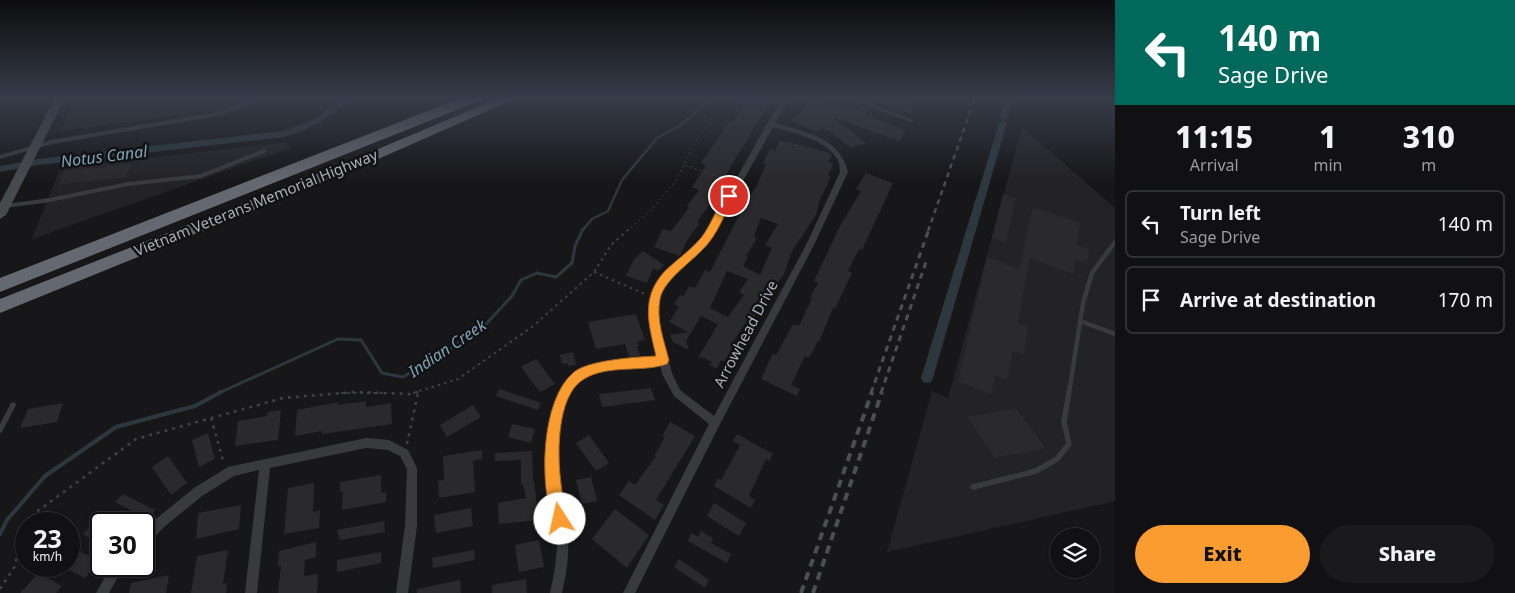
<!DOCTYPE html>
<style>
:root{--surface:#111113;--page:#1a1a1c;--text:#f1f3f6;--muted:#9c9da0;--line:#303133;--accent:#fa9c2f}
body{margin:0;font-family:"Noto Sans",sans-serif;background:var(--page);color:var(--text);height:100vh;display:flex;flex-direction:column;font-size:19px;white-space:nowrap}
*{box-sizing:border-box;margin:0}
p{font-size:16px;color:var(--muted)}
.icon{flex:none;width:28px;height:28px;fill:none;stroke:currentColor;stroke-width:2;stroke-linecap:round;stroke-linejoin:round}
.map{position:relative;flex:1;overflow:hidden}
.side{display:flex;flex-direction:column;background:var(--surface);width:400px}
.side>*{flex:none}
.hud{background:#00695c;color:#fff;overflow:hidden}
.tools{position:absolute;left:1050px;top:528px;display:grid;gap:10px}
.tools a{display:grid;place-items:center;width:50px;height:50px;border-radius:50%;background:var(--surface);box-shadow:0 1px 4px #0004,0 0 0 1px var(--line);font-size:25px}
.speed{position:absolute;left:15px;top:512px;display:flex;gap:10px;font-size:25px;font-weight:700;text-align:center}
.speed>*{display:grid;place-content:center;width:65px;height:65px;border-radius:50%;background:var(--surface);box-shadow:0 1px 4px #0004,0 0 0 1px var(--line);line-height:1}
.speed small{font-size:12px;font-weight:400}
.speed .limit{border:2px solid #111;border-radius:8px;background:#fff;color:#111}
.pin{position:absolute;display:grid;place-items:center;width:42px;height:42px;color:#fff;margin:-21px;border:2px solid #fff;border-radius:50%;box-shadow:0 1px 5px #0007}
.me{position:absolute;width:55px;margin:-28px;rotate:350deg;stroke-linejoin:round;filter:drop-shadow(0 0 4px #0008)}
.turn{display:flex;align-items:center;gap:18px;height:105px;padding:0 20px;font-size:22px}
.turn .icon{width:65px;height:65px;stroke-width:2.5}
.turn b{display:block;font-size:35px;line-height:42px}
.eta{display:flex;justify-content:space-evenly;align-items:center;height:85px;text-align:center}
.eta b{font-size:30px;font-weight:800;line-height:35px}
.cta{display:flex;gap:10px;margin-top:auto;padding:10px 20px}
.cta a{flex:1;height:58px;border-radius:30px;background:var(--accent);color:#111;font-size:20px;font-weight:800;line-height:58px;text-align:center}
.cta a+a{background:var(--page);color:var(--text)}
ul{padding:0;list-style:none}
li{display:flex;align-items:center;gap:15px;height:68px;margin:0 10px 8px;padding:0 10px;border:2px solid var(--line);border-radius:8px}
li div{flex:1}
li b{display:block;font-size:19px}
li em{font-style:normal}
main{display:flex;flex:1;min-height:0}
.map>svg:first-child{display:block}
.built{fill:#232326}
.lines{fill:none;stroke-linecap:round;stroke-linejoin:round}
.stream-far2{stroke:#2c383e;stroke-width:2.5}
.stream-far1{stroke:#2c383e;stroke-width:3}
.stream{stroke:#2c383e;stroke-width:4}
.canal{fill:#2c383e;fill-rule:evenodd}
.building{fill:#2a2a2d;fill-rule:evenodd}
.path-far2{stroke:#3e4145;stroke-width:1;stroke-dasharray:2 3;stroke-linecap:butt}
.path-far1{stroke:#3e4145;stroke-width:2;stroke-dasharray:2.5 4;stroke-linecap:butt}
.path{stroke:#3e4145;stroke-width:2.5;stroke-dasharray:3 5;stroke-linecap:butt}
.lane-far2{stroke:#383a3e;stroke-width:4}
.lane-far1{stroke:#383a3e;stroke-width:4.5}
.lane{stroke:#383a3e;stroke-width:5.5}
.street{fill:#383a3e;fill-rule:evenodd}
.secondary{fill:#46494e;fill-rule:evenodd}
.highway{fill:#646870;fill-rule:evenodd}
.rail-far2{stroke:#4b4e53;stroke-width:2.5;stroke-dasharray:5 4.5;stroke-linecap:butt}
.rail-far1{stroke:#4b4e53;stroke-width:3;stroke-dasharray:6 5;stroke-linecap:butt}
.rail{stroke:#4b4e53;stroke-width:4;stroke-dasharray:8 6;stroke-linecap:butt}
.route{fill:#fa9c2f;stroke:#a2651f}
.labels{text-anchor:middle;stroke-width:5;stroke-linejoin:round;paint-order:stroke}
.street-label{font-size:15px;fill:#a9b0ba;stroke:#121214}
.water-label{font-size:16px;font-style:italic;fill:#7ea3b6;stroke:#121214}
</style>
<main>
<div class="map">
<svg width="1115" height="593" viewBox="0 0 1115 593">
<rect width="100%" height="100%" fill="#171719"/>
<path class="built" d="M76,98H265L244,107L60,131Z
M1022,127L1115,208V501L887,552L932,391L948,398Z
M287,142L290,148L32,239L60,168Z"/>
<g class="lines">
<path class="stream-far2" d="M582,231L592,219L608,211L622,180L657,138L681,125L711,98"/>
<path class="stream-far1" d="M219,393L338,339L361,340L382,373L403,377L453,347L486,324L512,296L521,280L537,273L556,277L572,263L575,246L583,229"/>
<path class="stream" d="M0,534L7,520L45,476L116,427L195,406L221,392"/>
<path class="canal" d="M341,98H350C332,118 309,130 284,137L38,165L0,172V166L38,159L283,131L315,119Z
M1006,98H1014L1008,117L1004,120L1000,117Z
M1003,120L1007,123L933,378L931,382L927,383L923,382L921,378L999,123Z"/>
</g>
<path class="building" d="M730,98H765L773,102L766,109L755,126L716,192L718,193L697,222L700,223L688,239L680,256L654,247L663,229L671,231L689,208L687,206L699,190L692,187L706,165L701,163L730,121L733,122L744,105Z
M811,98H819L855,112L861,106L870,109L866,115L905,130L900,141L834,118L866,143L851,148L832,133L821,128L817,132L790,120L803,111Z
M869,98H915L909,113L875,101L874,103L867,100Z
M780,140L830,153L832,155L828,162L833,164L828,176L831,177L820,200L816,215L792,251L784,274L752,320L748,319L733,342L735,343L724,362L721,360L717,369L710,365L712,362L702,357L698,358L718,324L701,316L686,341L689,350L673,342L670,335L688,332L669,322L679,307L674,304L680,295L684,296L689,286L695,288L705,270L710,272L748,198L756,187L766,164L763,163L770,149L775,150ZM761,218L778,224L765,245L772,248L760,275L743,266L748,256H746L757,238L754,236ZM727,271L748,279L739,292L744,295L728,317L710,308Z
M131,164L126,177L58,185L64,171Z
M866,173L893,183L862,250L859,249L848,271L852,273L835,309L833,308L819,342L818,341L809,358L805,356L791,385L800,389L797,396L761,379L773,353L776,355L793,324L799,326L812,298L810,297L818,283L814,281L840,226L861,191L856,189Z
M1003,194L1016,198L1006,243L992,238Z
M1033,207L1080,223L1077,245L1089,249L1087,263L1075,259L1073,274L1030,258L1018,323L1028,327L1024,355L1013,351L1007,380L995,375L991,395L958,381L987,257L1019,269Z
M643,251L664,265L658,271L653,268L647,283L626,276L634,259Z
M636,314L645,340L638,341L639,346H637L640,356L629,357L625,344L596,349L588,322Z
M573,352L576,365L568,366V363L562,364L560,355Z
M536,359L555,384L540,392L521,367Z
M651,388L655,400L602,407L599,394Z
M499,389L533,400L541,403L538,410L496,396Z
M366,401V407L391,403L392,424L322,434V431L295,436L297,410L338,402V405Z
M63,403L57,422L20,428L28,409Z
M473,405L481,417L447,437L440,425Z
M1016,408L1046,448L995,458L967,417Z
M281,410L278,440L235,446L238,421L267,416L268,412Z
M670,422L695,436L656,500L664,505L655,520L619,495L629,481L635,485L656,456H654L665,437L662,436Z
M512,424L535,429L531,443L508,437Z
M208,433L215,459L199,467L192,440Z
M737,434L773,454L769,461L766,459L749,496L755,500L751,508L714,486L718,478L721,480L740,445L733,441Z
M589,435L609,463L596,471L576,443Z
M482,450V459L473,461L475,492L439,498L438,481L444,480L443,456Z
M532,451L533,481H534L539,520L499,524L498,503L526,498L523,484L521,485V460L495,461V453Z
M168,456L187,483L171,495L152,467Z
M381,475V493L386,492V502L342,510L343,491L340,492V482Z
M591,477L597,501L582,504L576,480Z
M314,483L313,512L320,510L319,528L284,534L288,488Z
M123,494L155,510L148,519L115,502Z
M714,503L746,523L739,536L707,516Z
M241,505L239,529L196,539L198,513Z
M471,508L473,526L436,533L434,515Z
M615,509L649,535L627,568L592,539Z
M101,514V544L83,534Z
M384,521L385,532L340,540L337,530Z
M701,531L713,538L711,543L731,554L727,563L688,541L691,533L699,537Z
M539,540L544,567L519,572L515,545Z
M316,542V557L305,560L304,576L318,574L317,593H278L281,566L278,567L279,551Z
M69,546L99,561L85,578L69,570Z
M228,550L223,584L227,583L226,593H191L197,556Z
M474,550L475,560L433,568L432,558Z
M381,552V563L337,572V560Z
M679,559L709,580L705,588L674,567Z
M39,573L62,586L56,593H20Z
M169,575L166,593H129L131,583Z
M526,579L527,593H492V585Z
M460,580L461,593H417V589Z"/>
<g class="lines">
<path class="path-far2" d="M685,165L730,180
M627,231L651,210L675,182L695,143L725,98"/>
<path class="path-far1" d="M594,272L647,295
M341,393H387
M413,393L458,379L532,327L594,272L611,245L629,229"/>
<path class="path" d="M211,418L224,464
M407,444L418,393
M0,589L15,566L21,534L35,513L136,439L283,398L355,392L410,394L418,392"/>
<path class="lane-far2" d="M6,206L50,200L128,184L201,176L264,151"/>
<path class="lane-far1" d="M1080,321L1115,334
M1069,393L1083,303L1092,273L1115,242"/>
<path class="lane" d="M0,430L13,405
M973,487L1036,471L1057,459L1069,444L1064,422L1069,392"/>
<path class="street" d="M259,98H270L218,116L52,144L0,159V155L51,140L217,112Z
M783,98H790L775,123C805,132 840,137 848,172L814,245L719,426L635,593H623L709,424L674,396L662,374L660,364C636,367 607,365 585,377C574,383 568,396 564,408C550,458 566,491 568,540C569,558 566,576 562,593H550C554,576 557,558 557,540C555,490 537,446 558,397C562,388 567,378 576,372C599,357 632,359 658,357L648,319L650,298L665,274L688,254L704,236L767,124ZM773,127C792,132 828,140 838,160C839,164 840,168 840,172L806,245L714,416L680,390L672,373L658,319V298L671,278L694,258L710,240Z
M844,98H855L914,120L913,121H909Z
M366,438L389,440L408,450L417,468V526L408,593H396L405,526L407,469L400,456L388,450L366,448L270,468L257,593H245L259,470L234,476L202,496L164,527L148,544L144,546V532L156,519L194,488L228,467Z
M111,566H124L109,593H96Z"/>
<path class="secondary" d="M55,98H65L6,215L0,219V203Z"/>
<path class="highway" d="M461,98H480L479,101L0,292V278Z
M499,98H517L362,166L0,313V299L352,160Z"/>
<path class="rail-far2" d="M928,231L975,98"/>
<path class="rail-far1" d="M871,393L929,229
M881,393L926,262"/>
<path class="rail" d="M801,593L872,392
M813,593L882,392"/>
</g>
<linearGradient id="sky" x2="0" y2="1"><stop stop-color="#0d0d0e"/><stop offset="0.54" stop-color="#363c49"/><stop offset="1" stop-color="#363c49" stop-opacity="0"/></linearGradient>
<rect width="1115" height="181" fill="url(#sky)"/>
<path class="route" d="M729,193L734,196C726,211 720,228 710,241C697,259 664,278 660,299C656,320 664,341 669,360L667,364C642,373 609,364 584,379C555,396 557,461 562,491C563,501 569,514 565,524L560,526L554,524C539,487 540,400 574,372C589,360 636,357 656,356C649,325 640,299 664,272C676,260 690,251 701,238C711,225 717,208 725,194Z"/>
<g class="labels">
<g class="street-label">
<text transform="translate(256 203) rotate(-22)" y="5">Vietnam Veterans Memorial Highway</text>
<text transform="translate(746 334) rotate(-62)" y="5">Arrowhead Drive</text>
</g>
<g class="water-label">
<text transform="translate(104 156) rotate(-7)" y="6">Notus Canal</text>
<text transform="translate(447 348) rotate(-34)" y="6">Indian Creek</text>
</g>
</g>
</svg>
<div class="tools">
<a><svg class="icon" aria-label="layers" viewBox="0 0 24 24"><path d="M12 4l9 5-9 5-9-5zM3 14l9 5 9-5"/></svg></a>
</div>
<div class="speed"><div>23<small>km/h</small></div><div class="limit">30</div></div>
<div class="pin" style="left:729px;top:196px;background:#d93025"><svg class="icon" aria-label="arrive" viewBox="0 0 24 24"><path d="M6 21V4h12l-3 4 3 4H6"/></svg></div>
<svg class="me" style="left:560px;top:519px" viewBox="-20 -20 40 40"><circle r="19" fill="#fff"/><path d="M0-13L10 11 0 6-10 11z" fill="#fa9c2f"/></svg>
</div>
<section class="side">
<div class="hud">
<div class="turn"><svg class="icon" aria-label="left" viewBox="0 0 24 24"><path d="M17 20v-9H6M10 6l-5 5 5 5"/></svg><div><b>140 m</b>Sage Drive</div></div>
</div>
<div class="eta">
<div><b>11:15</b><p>Arrival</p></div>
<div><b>1</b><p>min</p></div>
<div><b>310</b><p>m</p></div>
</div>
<ul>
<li><svg class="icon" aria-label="left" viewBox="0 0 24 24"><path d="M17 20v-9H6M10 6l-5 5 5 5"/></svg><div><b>Turn left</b><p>Sage Drive</p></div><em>140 m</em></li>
<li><svg class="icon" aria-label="arrive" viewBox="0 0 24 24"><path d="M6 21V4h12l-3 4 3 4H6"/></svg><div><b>Arrive at destination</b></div><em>170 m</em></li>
</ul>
<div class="cta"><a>Exit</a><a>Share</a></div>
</section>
</main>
